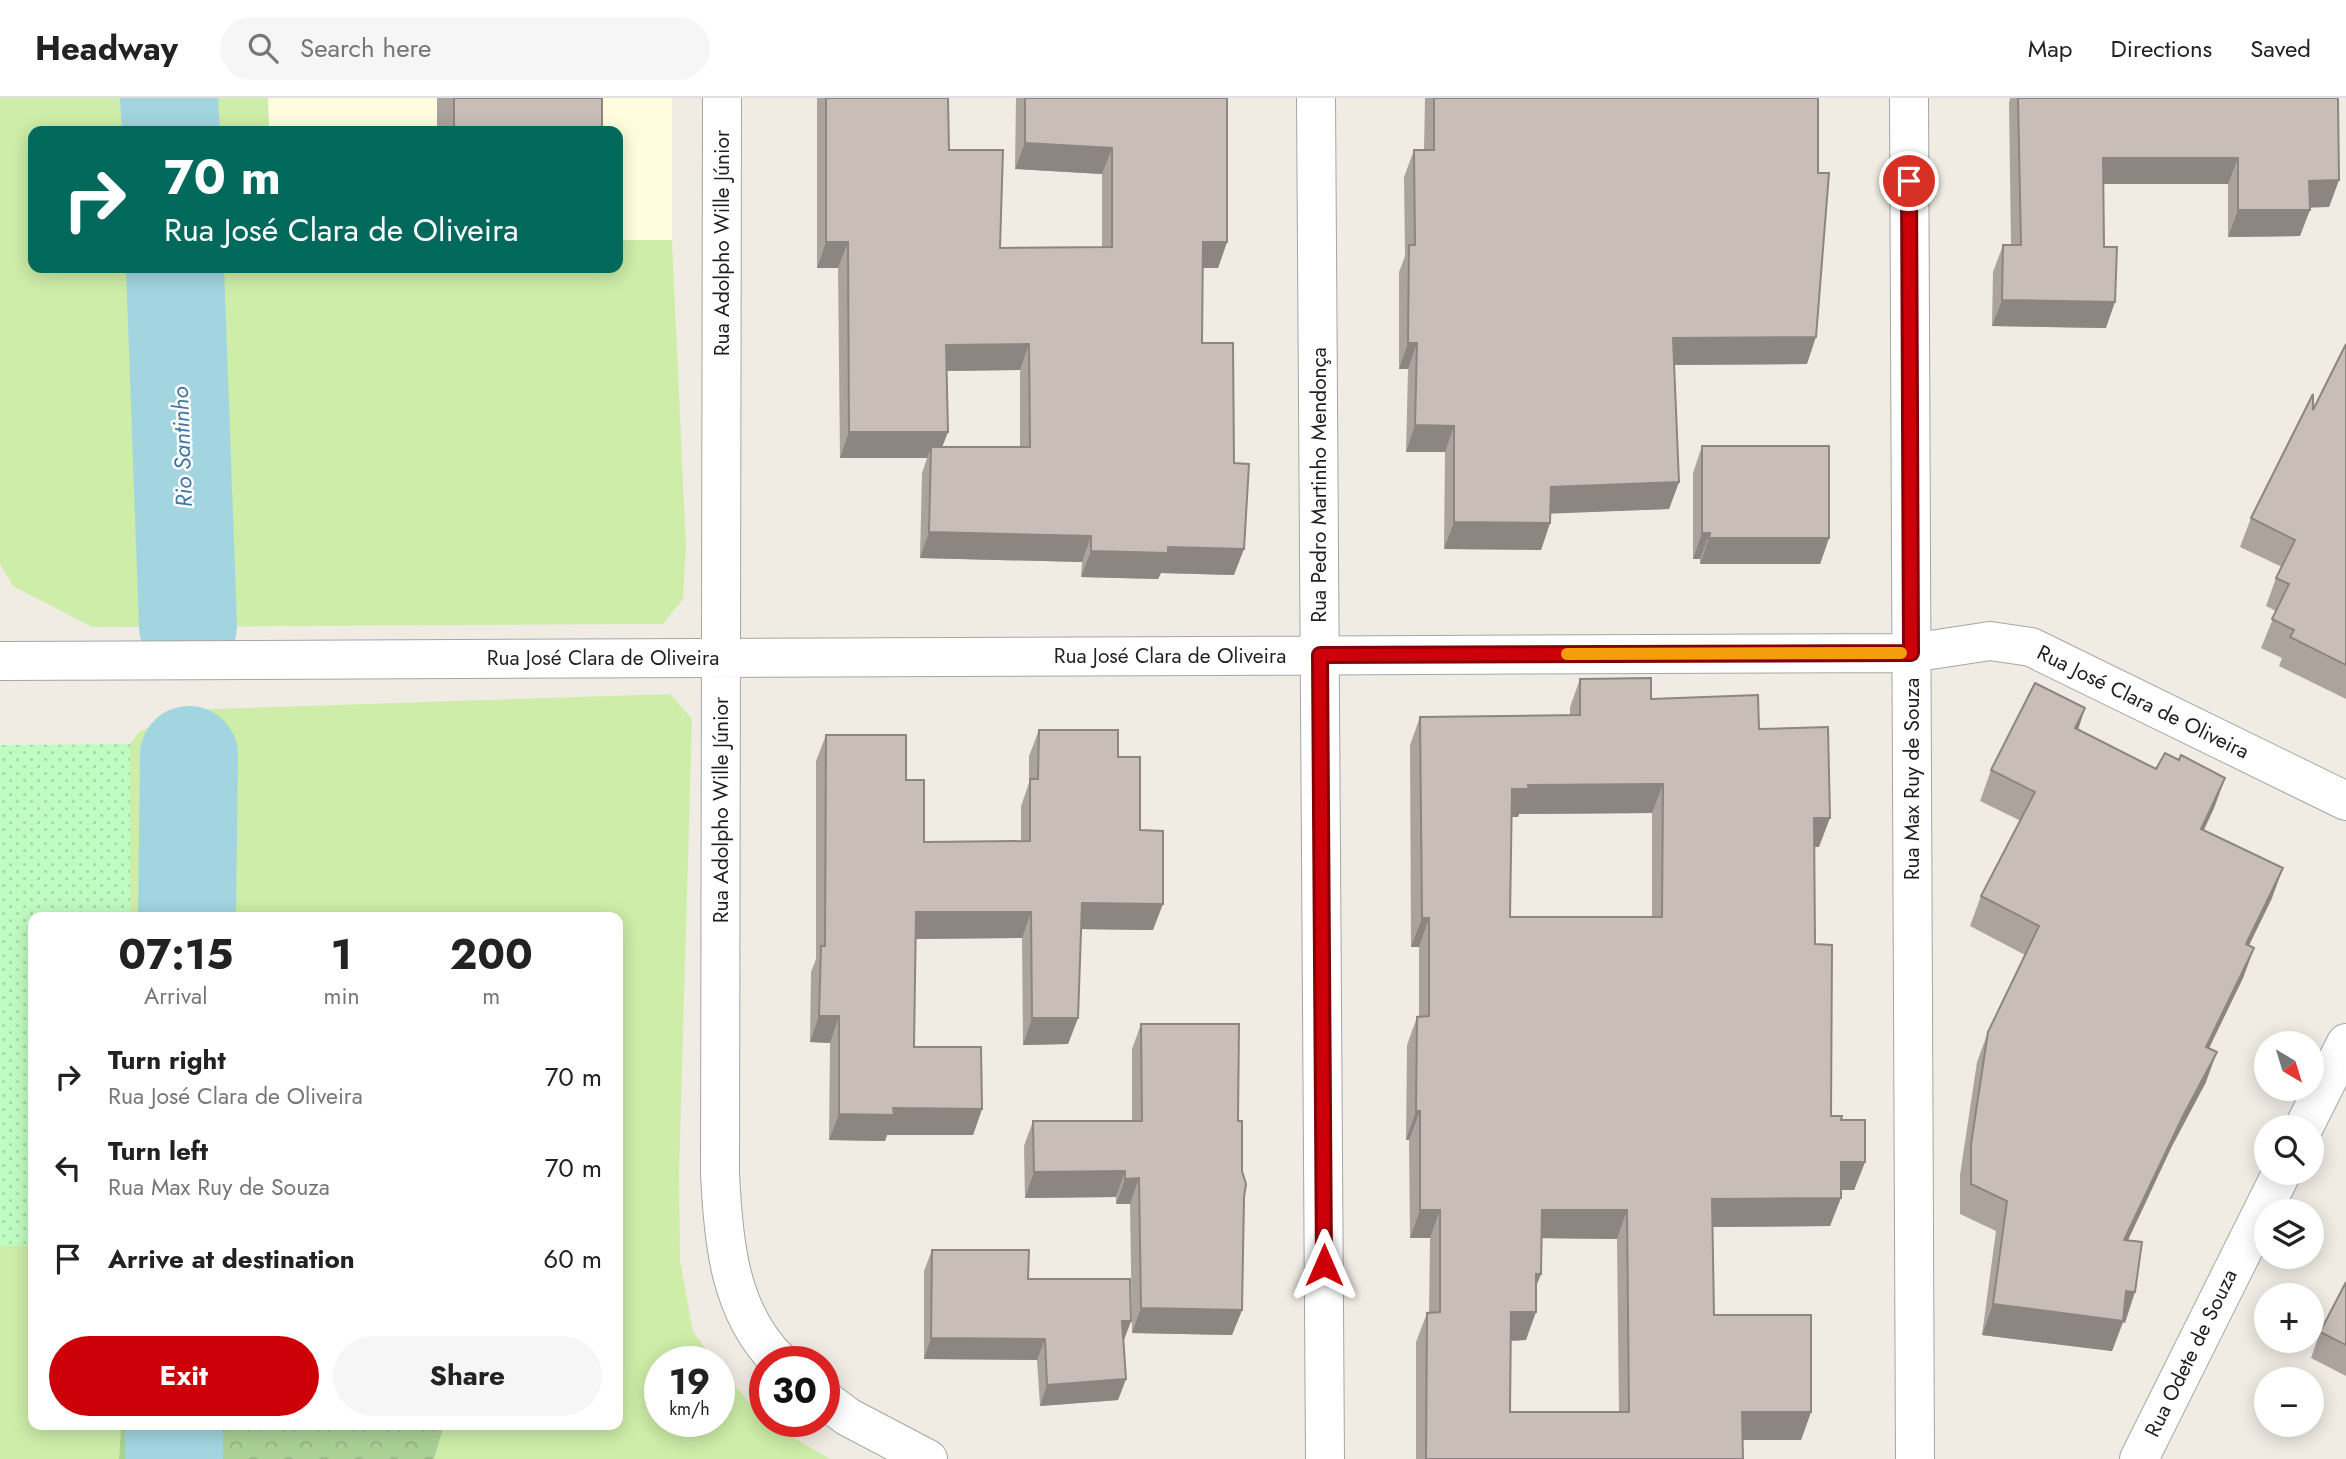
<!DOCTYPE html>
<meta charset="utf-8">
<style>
:root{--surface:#fff;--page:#f6f6f6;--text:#222;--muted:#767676;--line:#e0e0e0;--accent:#cd000a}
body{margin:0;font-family:Jost,sans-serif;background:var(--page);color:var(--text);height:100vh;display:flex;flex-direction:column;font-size:26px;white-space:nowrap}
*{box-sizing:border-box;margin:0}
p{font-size:23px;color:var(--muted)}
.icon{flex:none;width:38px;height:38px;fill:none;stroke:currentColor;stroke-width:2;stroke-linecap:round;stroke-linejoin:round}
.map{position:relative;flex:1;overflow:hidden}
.side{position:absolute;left:28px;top:814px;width:595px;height:518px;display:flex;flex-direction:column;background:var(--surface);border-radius:14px;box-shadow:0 4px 18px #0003}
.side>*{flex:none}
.banner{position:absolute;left:28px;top:28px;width:595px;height:147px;border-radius:14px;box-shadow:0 4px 18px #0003;background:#00695c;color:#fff;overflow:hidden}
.needle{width:46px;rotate:142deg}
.fabs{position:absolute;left:2254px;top:933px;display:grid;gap:14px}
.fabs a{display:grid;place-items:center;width:70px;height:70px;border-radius:50%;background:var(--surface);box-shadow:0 4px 18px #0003;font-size:35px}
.speed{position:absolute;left:644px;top:1248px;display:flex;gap:14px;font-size:35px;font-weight:700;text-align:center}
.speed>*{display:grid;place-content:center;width:91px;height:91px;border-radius:50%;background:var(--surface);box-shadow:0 4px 18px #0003;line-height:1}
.speed small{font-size:18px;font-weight:400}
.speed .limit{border:10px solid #d22;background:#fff;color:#111}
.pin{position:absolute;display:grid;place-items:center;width:60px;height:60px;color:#fff;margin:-30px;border:4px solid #fff;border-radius:50%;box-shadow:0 2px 7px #0007}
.me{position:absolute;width:77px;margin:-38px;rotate:0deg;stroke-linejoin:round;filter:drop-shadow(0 0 5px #0008)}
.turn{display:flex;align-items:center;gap:24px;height:147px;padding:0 21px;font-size:32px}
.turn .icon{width:91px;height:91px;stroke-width:2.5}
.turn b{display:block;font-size:49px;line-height:60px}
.eta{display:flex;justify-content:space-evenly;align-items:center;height:119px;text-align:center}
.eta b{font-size:42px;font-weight:700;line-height:49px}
.cta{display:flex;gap:14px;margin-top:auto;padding:14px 21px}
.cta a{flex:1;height:80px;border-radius:42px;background:var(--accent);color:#fff;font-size:28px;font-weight:700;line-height:80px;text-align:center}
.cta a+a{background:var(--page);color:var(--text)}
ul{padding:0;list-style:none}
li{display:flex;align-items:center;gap:21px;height:91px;padding:0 21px}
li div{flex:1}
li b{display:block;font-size:26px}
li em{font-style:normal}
header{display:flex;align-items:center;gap:42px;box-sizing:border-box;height:98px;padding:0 35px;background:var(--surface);border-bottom:2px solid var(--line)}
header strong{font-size:33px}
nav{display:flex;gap:38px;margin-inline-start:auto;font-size:24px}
.search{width:490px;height:63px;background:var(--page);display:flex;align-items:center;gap:18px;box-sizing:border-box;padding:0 24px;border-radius:38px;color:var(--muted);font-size:26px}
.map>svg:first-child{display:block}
.education{fill:#fffdde}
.grass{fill:#cdeda8}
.forest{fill:url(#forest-crowns)}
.park{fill:url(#park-dots)}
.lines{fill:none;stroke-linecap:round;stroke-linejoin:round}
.river{stroke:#a2d5e0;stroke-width:98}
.street-casing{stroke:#a6a6a6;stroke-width:40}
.street{stroke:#fff;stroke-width:38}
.wall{fill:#aca39d;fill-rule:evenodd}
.shaded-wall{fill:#8c8580}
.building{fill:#c8beb7;stroke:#8c8580;stroke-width:2;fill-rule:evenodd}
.route-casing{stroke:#850006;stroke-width:18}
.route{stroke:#cd000a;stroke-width:12}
.slow{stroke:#f59e0b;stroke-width:12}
.labels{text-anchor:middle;stroke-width:5;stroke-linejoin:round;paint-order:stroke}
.street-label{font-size:21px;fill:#1f1f1f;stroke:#fff}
.water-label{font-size:23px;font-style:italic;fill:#4177a4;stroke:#fff}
</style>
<header>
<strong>Headway</strong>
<div class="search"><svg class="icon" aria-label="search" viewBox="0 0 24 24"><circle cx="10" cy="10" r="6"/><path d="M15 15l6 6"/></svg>Search here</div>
<nav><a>Map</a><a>Directions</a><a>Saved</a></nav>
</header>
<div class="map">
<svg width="2346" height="1361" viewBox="0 0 2346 1361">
<defs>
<pattern id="forest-crowns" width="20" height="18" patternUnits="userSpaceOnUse" patternTransform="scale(1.75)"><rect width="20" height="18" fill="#abd197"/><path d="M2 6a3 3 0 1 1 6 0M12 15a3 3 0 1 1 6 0" fill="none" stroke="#93b382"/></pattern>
<pattern id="park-dots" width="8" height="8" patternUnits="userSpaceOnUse" patternTransform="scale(1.75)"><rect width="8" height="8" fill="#bffcc1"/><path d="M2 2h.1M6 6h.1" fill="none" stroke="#a4d8a5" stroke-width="1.8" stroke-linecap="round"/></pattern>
</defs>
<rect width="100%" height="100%" fill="#f0ece4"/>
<path class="education" d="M268,0H672V142H618V33H269Z"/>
<path class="grass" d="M0,0H268L269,33H33V170H618V142H672L686,449L683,501L663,526L92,529L13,488L0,466Z
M670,596L692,621L679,1075L680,1162L693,1234L715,1263L660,1264V1323H719V1269L765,1323L830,1361H434L444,1327L618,1326V819H130V646L139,634L186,612Z
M33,1147V1326L121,1327L119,1361H0V1148Z"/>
<path class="forest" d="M121,1327V1326L444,1327L434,1361H119Z"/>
<path class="park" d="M130,646V819H33V1147L0,1148V647Z"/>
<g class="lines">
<path class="river" d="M169,0L171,33
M175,170L188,528
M187,819L189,657
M174,1326V1361"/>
<g class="street-casing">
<path id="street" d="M722,0L720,1075C723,1142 729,1215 780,1264
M1316,0L1325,1361
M1909,0L1915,1361
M0,563L1911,555L1990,543L2031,549L2346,703
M2304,1029L2346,945
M824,1301L848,1319L928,1361
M2139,1361L2282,1074"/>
</g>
<use href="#street" class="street"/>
</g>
<path class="wall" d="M437,0H602V33H437Z
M817,0H948L949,52L1000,150L1102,149V76L1015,71L1016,0H1227V144L1218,170H1203L1202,245L1234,477L1161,475L1158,481L1081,479L1082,464L920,460L922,375L927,360H840L838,170H817ZM1020,272V349H942L948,334L947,273Z
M1425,0H1818L1807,266L1674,267L1679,384L1669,411L1550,415V425L1541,452L1444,451L1445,354H1406L1408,271H1399V174L1405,158L1404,79L1414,52H1424Z
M2010,0H2338L2339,82L2329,109H2310L2300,138L2228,139V86H2103L2106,230L1992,228L1993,174L2003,147H2011L2009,5Z
M2346,246V601L2279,568L2282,560L2261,550L2276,513L2266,508L2276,480L2282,469L2240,449L2251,420L2313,312Z
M1702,348L1829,440L1820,466H1700V461H1693V375Z
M1580,581L1759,631L1819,749H1814L1815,846L1831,1018L1841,1022L1865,1064L1854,1092H1841L1830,1128L1712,1129L1714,1217L1811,1314L1801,1342H1742L1743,1361H1416V1244L1427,1215H1429L1430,1140H1410L1409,1042H1406L1407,947L1417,919H1419V849H1411L1410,647L1420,619L1570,617V609ZM1652,715V819H1510L1511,719H1518L1519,716ZM1541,1140L1617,1141L1619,1314H1510V1243L1526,1242L1536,1188L1541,1176Z
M2085,610L2078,632L2156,671L2179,662L2225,680L2214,710L2204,732L2272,800L2249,847L2254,850L2243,880L2209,950L2206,984L2172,1048L2128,1142L2125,1225L2123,1224L2112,1253L1982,1237L1996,1133L1960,1116V1077L1977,964L1988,934L2025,857L1970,828L1981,798L2021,723L1980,703L1991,672Z
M1039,632L1118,659L1140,732L1153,832L1081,831L1078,920L1068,946L1023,947L1022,840L916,841L914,949L982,1011L973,1037H887L885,1043L829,1042L830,945L810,944L811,874L816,861V663L826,637L906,682L924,744L1021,743V708L1029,685V658Z
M1141,926L1238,1023L1244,1099L1242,1212L1232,1237L1132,1235L1130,1106H1116V1099L1025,1100L1024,1048L1033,1023H1132V951Z
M932,1152L1028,1181L1131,1223L1124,1242L1126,1281L1118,1302L1040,1308L1037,1262L924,1261V1173Z
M2346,1184V1278L2311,1260L2320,1234Z"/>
<path class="shaded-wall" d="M1025,45L1112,50L1102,76L1015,71Z
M2103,60H2238L2228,86H2093Z
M2339,82L2329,109L2300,110L2309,83Z
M2238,112H2310L2300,138L2228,139Z
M826,144H848L838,170H817Z
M1203,144H1227L1218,170H1193Z
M2002,202L2115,204L2106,230L1992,228Z
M1816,239L1807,266L1663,267L1673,240Z
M1408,245H1417L1408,271H1399Z
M1029,246L1020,272L937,273L946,247Z
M1415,327L1454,328L1445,354H1406Z
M849,334H948L938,359L931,349L927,360H840Z
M1679,384L1669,411L1541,416L1551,389Z
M1454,424L1550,425L1541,452L1444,451Z
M929,434L1091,438L1082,464L920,460Z
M1702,435H1710L1700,461H1693Z
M1709,440H1829L1820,466H1700Z
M1168,449L1244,451L1234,477L1161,475L1158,481L1081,479L1091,453Z
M2085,610L2075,640V630Z
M2225,680L2214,710L2190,761L2201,731Z
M1663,686L1652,715L1519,716L1518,719H1501L1512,691L1528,687Z
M1814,720H1830L1819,749H1803Z
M2283,770L2272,800L2235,876L2246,846Z
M1082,805L1163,806L1153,832L1073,831Z
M916,814H1031L1022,840L907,841Z
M1422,820H1429L1419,849H1411Z
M2254,850L2243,880L2195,979L2206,949Z
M819,918H839L830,945L810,944Z
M1032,920H1078L1068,946L1023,947Z
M2217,954L2206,984L2172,1048L2114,1172L2124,1142L2183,1018Z
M893,1010L982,1011L973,1037H887L885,1043L829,1042L839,1016Z
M1416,1013H1420L1409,1042H1406Z
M1841,1064H1865L1854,1092H1831Z
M1125,1073L1116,1099L1025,1100L1034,1074Z
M1139,1080L1130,1106H1116L1125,1081Z
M1841,1100L1830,1128L1701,1129L1712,1101Z
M1420,1112H1440L1430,1140H1410Z
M1542,1112H1627L1617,1141L1531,1140Z
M1536,1176H1541L1530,1204Z
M2126,1193L2135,1194L2125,1225L2123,1224L2112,1253L1982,1237L1993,1206Z
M1141,1210L1242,1212L1232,1237L1132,1235Z
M1511,1214H1536L1526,1242L1500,1243Z
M1122,1223H1131L1123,1244Z
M931,1240L1045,1241L1037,1262L924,1261Z
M1126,1281L1118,1302L1040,1308L1047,1287Z
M1742,1314H1811L1801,1342H1732Z"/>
<path class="building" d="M454,0H602V33H454Z
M826,0H948L949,52H1003L1000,150L1112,149V50L1025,45V0H1227V144H1203L1202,245H1233L1234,365L1249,366L1244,451L1168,449V455L1091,453V438L929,434L931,349H1030L1029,246L946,247L948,334H849L848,144H826Z
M1434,0H1818V75H1829L1816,239L1673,240L1679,384L1551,389L1550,425L1454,424V328L1415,327L1417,245H1408L1409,147H1415L1414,52H1434Z
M2018,0H2338L2339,82L2309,83L2310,112H2238V60H2103L2104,149H2117L2115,204L2002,202L2003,147H2021Z
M2346,246V567L2290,539L2294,532L2272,521L2289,486L2276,480L2295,442L2251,420L2313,296V312Z
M1702,348H1829V440H1709L1710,435H1702Z
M1651,580V601L1758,597L1759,631L1828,629L1830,720H1814L1815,846L1832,847L1831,1018H1842L1841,1022H1865V1064H1841V1100L1712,1101L1714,1217H1811V1314H1742L1743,1361H1426L1427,1215L1440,1214V1112H1420V1013H1416L1417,919L1429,918V820H1422L1420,619L1580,617V581ZM1663,686L1662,819H1510L1512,691H1529L1528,687ZM1542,1112H1627L1629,1314H1510L1511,1214H1536V1176H1541Z
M2035,585L2085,610L2075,630L2156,671L2165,655L2179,662L2181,657L2225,680L2201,731L2283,770L2246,846L2254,850L2206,949L2217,954L2183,1018L2124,1142L2142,1144L2135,1194L2126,1193L2123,1223L1993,1206L2007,1103L1971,1086V1046L1988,934L2039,828L1981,798L2035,694L1991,672Z
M1039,632H1118V659H1140V732L1163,733V806L1082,805L1078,920H1032L1031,814H916L914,949H981L982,1011L893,1010L894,1017L839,1016V918H819L821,848H825L826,637H906V682H924V744L1030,743V681H1038Z
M1141,926H1239L1238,1023H1242V1073L1246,1086L1244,1099L1242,1212L1141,1210L1139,1080L1125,1081V1073L1034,1074L1033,1023H1142Z
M932,1152H1029L1028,1181H1130L1131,1223H1122L1126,1281L1047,1287L1045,1241L931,1240Z
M2346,1184V1247L2320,1234Z"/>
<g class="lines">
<g class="route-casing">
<path id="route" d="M1324,1167L1320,557L1911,555L1909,83"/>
</g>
<use href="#route" class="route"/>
<path class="slow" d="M1567,556L1901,555"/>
</g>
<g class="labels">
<g class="street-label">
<text transform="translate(722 145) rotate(-90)" y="7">Rua Adolpho Wille Júnior</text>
<text transform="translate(1319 387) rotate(-90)" y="7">Rua Pedro Martinho Mendonça</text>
<text x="1170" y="565">Rua José Clara de Oliveira</text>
<text x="603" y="567">Rua José Clara de Oliveira</text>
<text transform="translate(2143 604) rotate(26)" y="7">Rua José Clara de Oliveira</text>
<text transform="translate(1912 681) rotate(-90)" y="7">Rua Max Ruy de Souza</text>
<text transform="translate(721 712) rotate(-90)" y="7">Rua Adolpho Wille Júnior</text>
<text transform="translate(2191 1255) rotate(-64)" y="7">Rua Odete de Souza</text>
</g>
<g class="water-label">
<text transform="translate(182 349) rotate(-92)" y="8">Rio Santinho</text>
</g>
</g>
</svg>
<div class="fabs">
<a><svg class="needle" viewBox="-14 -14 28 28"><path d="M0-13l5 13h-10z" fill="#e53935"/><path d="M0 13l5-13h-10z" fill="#767676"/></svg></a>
<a><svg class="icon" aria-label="search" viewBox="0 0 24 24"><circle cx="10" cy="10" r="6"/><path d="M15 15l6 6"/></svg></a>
<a><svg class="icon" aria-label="layers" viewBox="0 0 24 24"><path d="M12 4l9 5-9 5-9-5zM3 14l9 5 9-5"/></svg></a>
<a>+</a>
<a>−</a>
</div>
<div class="speed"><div>19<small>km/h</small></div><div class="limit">30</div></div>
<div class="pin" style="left:1909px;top:83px;background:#d93025"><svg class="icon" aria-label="arrive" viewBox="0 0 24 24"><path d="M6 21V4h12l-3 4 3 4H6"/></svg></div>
<svg class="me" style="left:1324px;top:1167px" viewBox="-20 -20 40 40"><path d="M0-17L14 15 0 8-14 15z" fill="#cd000a" stroke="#fff" stroke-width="4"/></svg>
<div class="banner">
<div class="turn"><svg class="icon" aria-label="right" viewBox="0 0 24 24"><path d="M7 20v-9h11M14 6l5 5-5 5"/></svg><div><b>70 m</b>Rua José Clara de Oliveira</div></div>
</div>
<section class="side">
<div class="eta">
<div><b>07:15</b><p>Arrival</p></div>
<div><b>1</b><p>min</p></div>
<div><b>200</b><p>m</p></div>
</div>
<ul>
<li><svg class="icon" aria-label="right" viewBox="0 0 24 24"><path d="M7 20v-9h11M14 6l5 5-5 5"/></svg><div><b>Turn right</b><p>Rua José Clara de Oliveira</p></div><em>70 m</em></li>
<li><svg class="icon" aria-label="left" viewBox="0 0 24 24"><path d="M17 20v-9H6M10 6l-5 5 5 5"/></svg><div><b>Turn left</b><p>Rua Max Ruy de Souza</p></div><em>70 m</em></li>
<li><svg class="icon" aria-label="arrive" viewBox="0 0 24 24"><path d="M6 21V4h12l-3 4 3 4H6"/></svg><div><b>Arrive at destination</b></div><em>60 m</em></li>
</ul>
<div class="cta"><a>Exit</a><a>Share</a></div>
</section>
</div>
